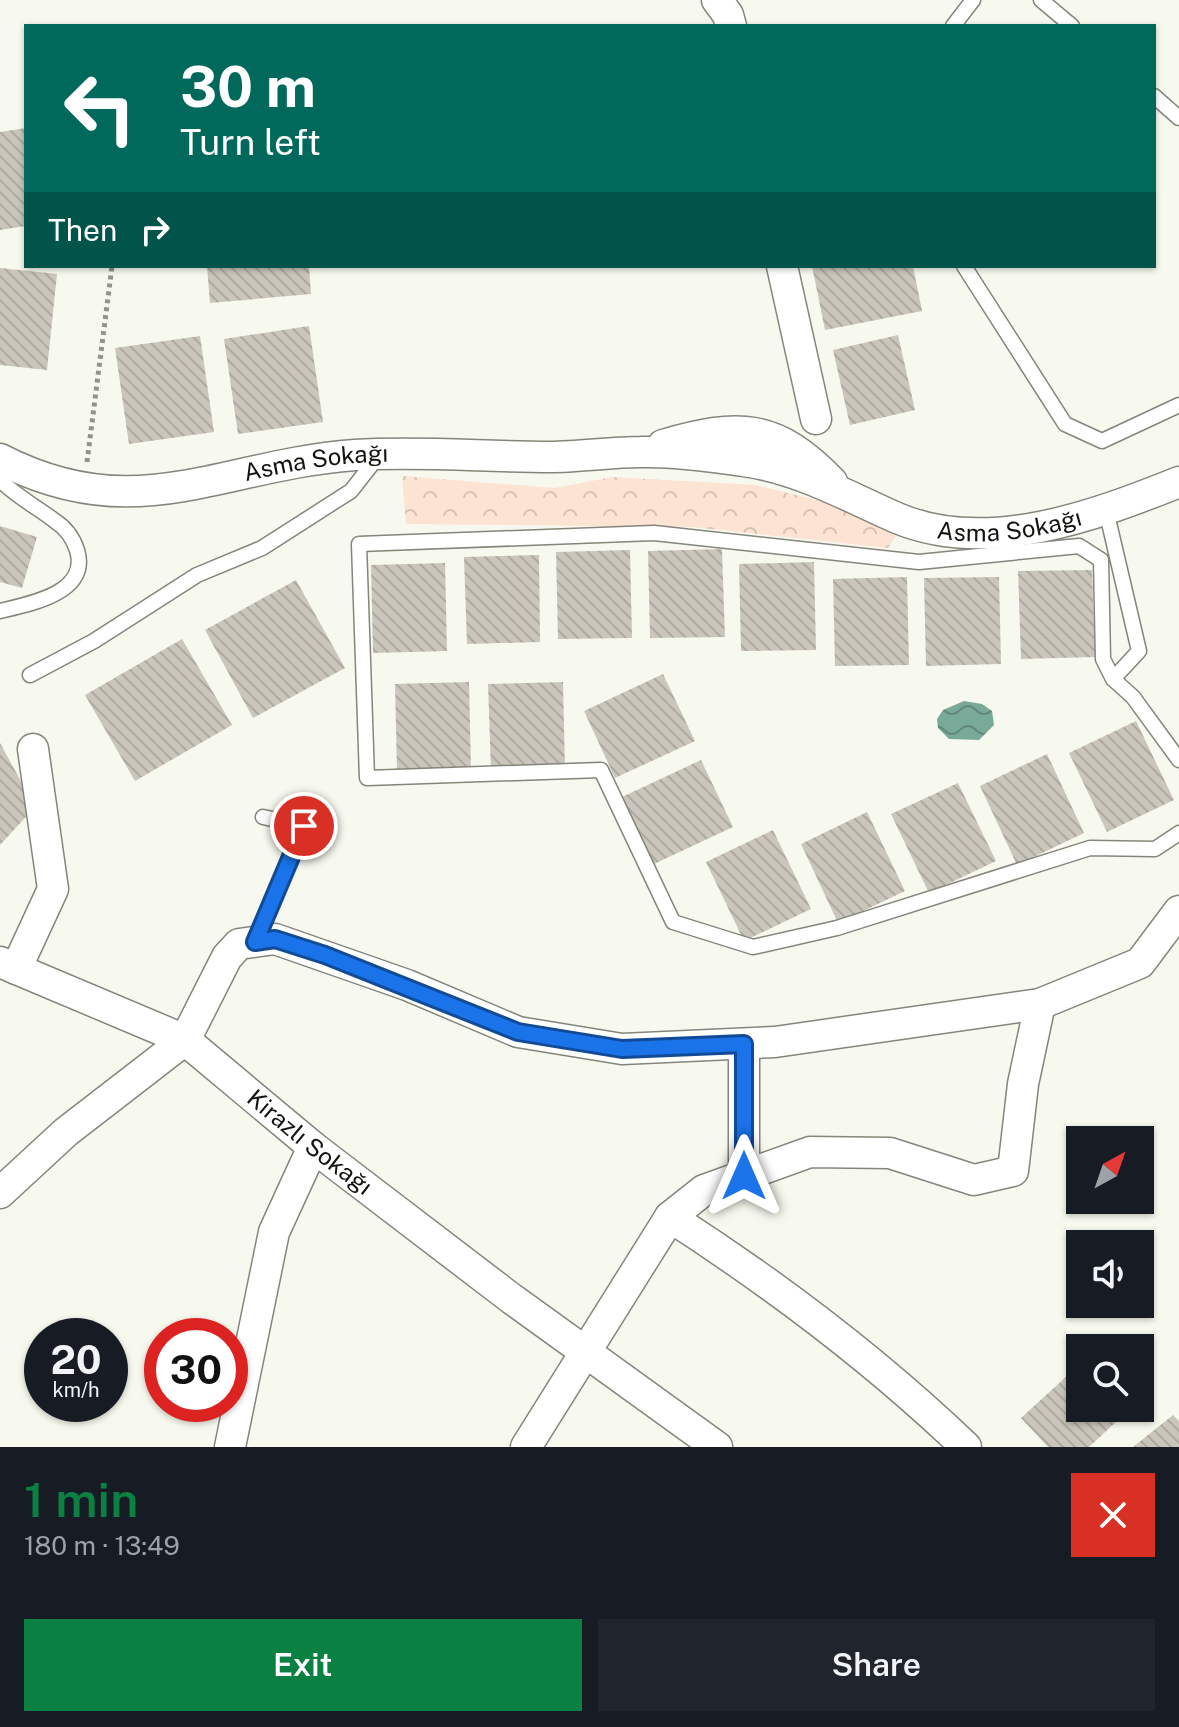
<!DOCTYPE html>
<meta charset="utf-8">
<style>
:root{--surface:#171b24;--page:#20242c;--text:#f1f3f6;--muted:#9ea1a6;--accent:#0b8043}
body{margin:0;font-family:"Public Sans",sans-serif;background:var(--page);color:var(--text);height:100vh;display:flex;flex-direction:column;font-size:30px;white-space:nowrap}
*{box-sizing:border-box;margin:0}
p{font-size:26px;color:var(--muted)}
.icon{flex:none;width:44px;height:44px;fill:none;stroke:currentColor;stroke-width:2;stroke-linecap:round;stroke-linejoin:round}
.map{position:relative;height:1447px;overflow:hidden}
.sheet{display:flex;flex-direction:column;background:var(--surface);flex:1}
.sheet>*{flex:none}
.top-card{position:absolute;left:24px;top:24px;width:1132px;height:244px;border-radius:0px;box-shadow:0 2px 6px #0004;background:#00695c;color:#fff;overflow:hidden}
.needle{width:52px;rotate:40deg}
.tools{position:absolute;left:1066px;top:1126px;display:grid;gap:16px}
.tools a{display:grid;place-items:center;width:88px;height:88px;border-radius:0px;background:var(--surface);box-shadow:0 2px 6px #0004;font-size:40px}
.speed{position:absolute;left:24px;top:1318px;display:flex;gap:16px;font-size:40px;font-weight:700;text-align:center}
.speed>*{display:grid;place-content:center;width:104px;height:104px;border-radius:50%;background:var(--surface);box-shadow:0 2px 6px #0004;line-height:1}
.speed small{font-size:20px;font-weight:400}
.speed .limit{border:12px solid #d22;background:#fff;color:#111}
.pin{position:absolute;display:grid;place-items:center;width:68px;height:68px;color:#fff;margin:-34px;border:4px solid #fff;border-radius:50%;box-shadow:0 2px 8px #0007}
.me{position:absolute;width:88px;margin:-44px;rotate:0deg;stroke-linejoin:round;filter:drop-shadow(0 0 6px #0008)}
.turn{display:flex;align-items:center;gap:28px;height:168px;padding:0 24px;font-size:36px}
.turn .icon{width:104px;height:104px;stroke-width:2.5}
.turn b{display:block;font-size:56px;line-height:68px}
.then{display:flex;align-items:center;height:76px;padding:0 24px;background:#0003;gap:16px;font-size:30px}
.round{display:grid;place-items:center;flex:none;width:84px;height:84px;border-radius:0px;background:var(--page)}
.headline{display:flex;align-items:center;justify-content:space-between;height:136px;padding:0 24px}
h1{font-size:48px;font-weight:600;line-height:60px;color:var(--accent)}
.cta{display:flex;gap:16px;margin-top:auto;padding:16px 24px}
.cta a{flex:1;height:92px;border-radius:0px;background:var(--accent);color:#fff;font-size:32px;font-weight:600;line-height:92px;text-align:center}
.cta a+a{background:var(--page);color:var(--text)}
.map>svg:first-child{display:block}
.park{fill:url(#park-crowns)}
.water{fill:url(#water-waves)}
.building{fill:url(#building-back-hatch)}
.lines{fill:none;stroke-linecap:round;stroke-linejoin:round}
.service-casing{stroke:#84857b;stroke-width:17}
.minor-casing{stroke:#84857b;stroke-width:33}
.path{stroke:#92938b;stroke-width:5;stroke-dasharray:4 4;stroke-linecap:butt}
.service{stroke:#fff;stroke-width:14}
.minor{stroke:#fff;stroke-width:30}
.route-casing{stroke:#114b97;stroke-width:20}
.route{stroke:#1a73e8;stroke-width:14}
.labels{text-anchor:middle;stroke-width:8;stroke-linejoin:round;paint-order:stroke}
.street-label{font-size:24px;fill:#13130f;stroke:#fff}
</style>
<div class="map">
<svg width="1179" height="1447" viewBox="0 0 1179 1447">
<defs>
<pattern id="park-crowns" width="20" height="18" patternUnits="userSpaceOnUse" patternTransform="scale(2)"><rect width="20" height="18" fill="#fce3d4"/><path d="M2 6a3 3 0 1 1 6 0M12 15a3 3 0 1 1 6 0" fill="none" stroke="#d7c2b5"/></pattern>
<pattern id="water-waves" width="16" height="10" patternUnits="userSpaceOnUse" patternTransform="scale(2)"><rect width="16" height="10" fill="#78a999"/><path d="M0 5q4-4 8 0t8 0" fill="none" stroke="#61887b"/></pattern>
<pattern id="building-back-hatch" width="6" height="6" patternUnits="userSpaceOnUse" patternTransform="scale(2)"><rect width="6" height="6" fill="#cbc6bc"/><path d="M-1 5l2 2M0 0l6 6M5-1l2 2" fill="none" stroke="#ada9a0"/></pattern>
</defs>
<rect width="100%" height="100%" fill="#f8f9ee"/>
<path class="park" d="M402,476L555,488L612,477L756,485L845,507L898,533L888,548L693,527L406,524Z"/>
<path class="water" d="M964,701L982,704L992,711L994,725L979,740L949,739L938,728L937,719L943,710Z"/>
<path class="building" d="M26,128V226L0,230V132Z
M207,266H309L311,294L210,303Z
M812,266H913L922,311L825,330Z
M0,268L57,274L47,370L0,365Z
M309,326L323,422L238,434L224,339Z
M898,335L915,410L850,425L833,350Z
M200,336L214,432L129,444L115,348Z
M0,526L37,537L22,588L0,582Z
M722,549L725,637L650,638L648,551Z
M630,550L632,638L558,639L556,552Z
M539,555L540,642L467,644L464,557Z
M814,562L816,650L741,651L739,564Z
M445,563L447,651L373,653L371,565Z
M1092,570L1095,657L1021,659L1018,571Z
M907,577L909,665L835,666L833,579Z
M999,577L1001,664L926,666L924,578Z
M296,580L345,668L253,718L205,630Z
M182,639L232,725L135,781L85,695Z
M663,674L695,741L615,778L584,711Z
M469,682L471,770L397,771L395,684Z
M563,682L565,769L491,771L488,684Z
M1136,721L1174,800L1107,832L1069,753Z
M0,743L35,807L0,845Z
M1047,754L1084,833L1017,865L980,786Z
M701,760L733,827L654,864L622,797Z
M958,783L996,861L929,893L891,814Z
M867,812L905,891L838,923L801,844Z
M773,830L811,909L744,941L706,862Z
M1080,1364V1408H1131L1089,1447H1048L1021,1418Z
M1173,1415L1179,1421V1447H1133Z"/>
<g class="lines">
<g class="service-casing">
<path id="service" d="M1041,0L1072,26
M953,26L973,0
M1154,96L1179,118
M964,266L1065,424L1102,441L1179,405
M0,480C17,497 37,507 55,521C66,528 73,538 77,550C90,593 30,604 0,611
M1106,510L1139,651L1113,679
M30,675L94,641L197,575L262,548L351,491L380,454
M1179,760L1133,697L1113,679L1103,659L1101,560L1079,546L919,562L654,533L359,544L367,778L601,770L673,922L753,947L837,928L1090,848L1155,849L1179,833
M256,941L304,826L263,817"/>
</g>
<g class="minor-casing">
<g id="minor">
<path d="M717,0L728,15L731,26"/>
<path d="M782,266L816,419"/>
<path d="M663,445C739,423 775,423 832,482"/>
<path id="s1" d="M0,459C136,529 219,465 355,455C420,451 485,457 550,457C580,457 610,452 641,452C674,451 710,456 743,461C798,468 847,496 897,518C987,556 1094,516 1179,482"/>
<path id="s2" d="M0,962L185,1040L313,1147L512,1299L717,1447"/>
<path d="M16,969L53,889L33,749"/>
<path d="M744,1176V1044"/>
<path d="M0,1193L66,1132L185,1040L227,957L239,944L275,939L407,985L518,1032L622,1049L775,1042L1040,1004L1140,963L1179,911"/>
<path d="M670,1217L704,1190L810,1152L890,1153L974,1180L1013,1171L1023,1084L1040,1004"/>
<path d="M230,1447L274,1232L313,1147"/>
<path d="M526,1447L670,1217C774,1284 876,1361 966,1447"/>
</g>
</g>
<path class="path" d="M87,462L112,266"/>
<use href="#service" class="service"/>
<use href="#minor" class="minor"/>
</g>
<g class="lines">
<g class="route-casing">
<path id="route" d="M304,826L255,942L275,939L325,955L518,1032L622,1049L744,1044V1176"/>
</g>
<use href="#route" class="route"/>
</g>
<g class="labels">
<g class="street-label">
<text dy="8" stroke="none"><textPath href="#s1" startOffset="324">Asma Sokağı</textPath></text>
<text dy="8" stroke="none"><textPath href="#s1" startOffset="1032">Asma Sokağı</textPath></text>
<text dy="8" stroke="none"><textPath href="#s2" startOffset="362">Kirazlı Sokağı</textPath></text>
</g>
</g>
</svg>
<div class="tools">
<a><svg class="needle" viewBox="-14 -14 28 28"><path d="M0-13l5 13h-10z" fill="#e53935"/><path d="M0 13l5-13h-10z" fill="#9ea1a6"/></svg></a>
<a><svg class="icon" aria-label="sound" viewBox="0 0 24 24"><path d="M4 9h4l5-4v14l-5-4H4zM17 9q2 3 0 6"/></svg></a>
<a><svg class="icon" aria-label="search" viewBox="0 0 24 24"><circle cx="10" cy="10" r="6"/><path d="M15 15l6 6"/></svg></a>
</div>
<div class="speed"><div>20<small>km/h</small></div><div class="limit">30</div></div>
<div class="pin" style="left:304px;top:826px;background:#d93025"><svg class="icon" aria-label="arrive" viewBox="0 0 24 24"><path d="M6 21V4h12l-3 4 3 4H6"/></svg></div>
<svg class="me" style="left:744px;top:1176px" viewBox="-20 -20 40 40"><path d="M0-17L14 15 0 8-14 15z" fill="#1a73e8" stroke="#fff" stroke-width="4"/></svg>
<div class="top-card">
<div class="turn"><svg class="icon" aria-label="left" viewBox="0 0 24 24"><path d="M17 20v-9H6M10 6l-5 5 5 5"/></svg><div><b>30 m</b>Turn left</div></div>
<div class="then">Then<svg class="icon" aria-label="right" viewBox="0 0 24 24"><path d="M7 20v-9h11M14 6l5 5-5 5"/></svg></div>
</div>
</div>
<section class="sheet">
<div class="headline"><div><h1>1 min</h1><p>180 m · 13:49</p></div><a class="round" style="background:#d93025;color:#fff"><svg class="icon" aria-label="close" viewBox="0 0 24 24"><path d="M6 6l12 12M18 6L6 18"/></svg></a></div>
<div class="cta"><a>Exit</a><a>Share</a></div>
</section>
